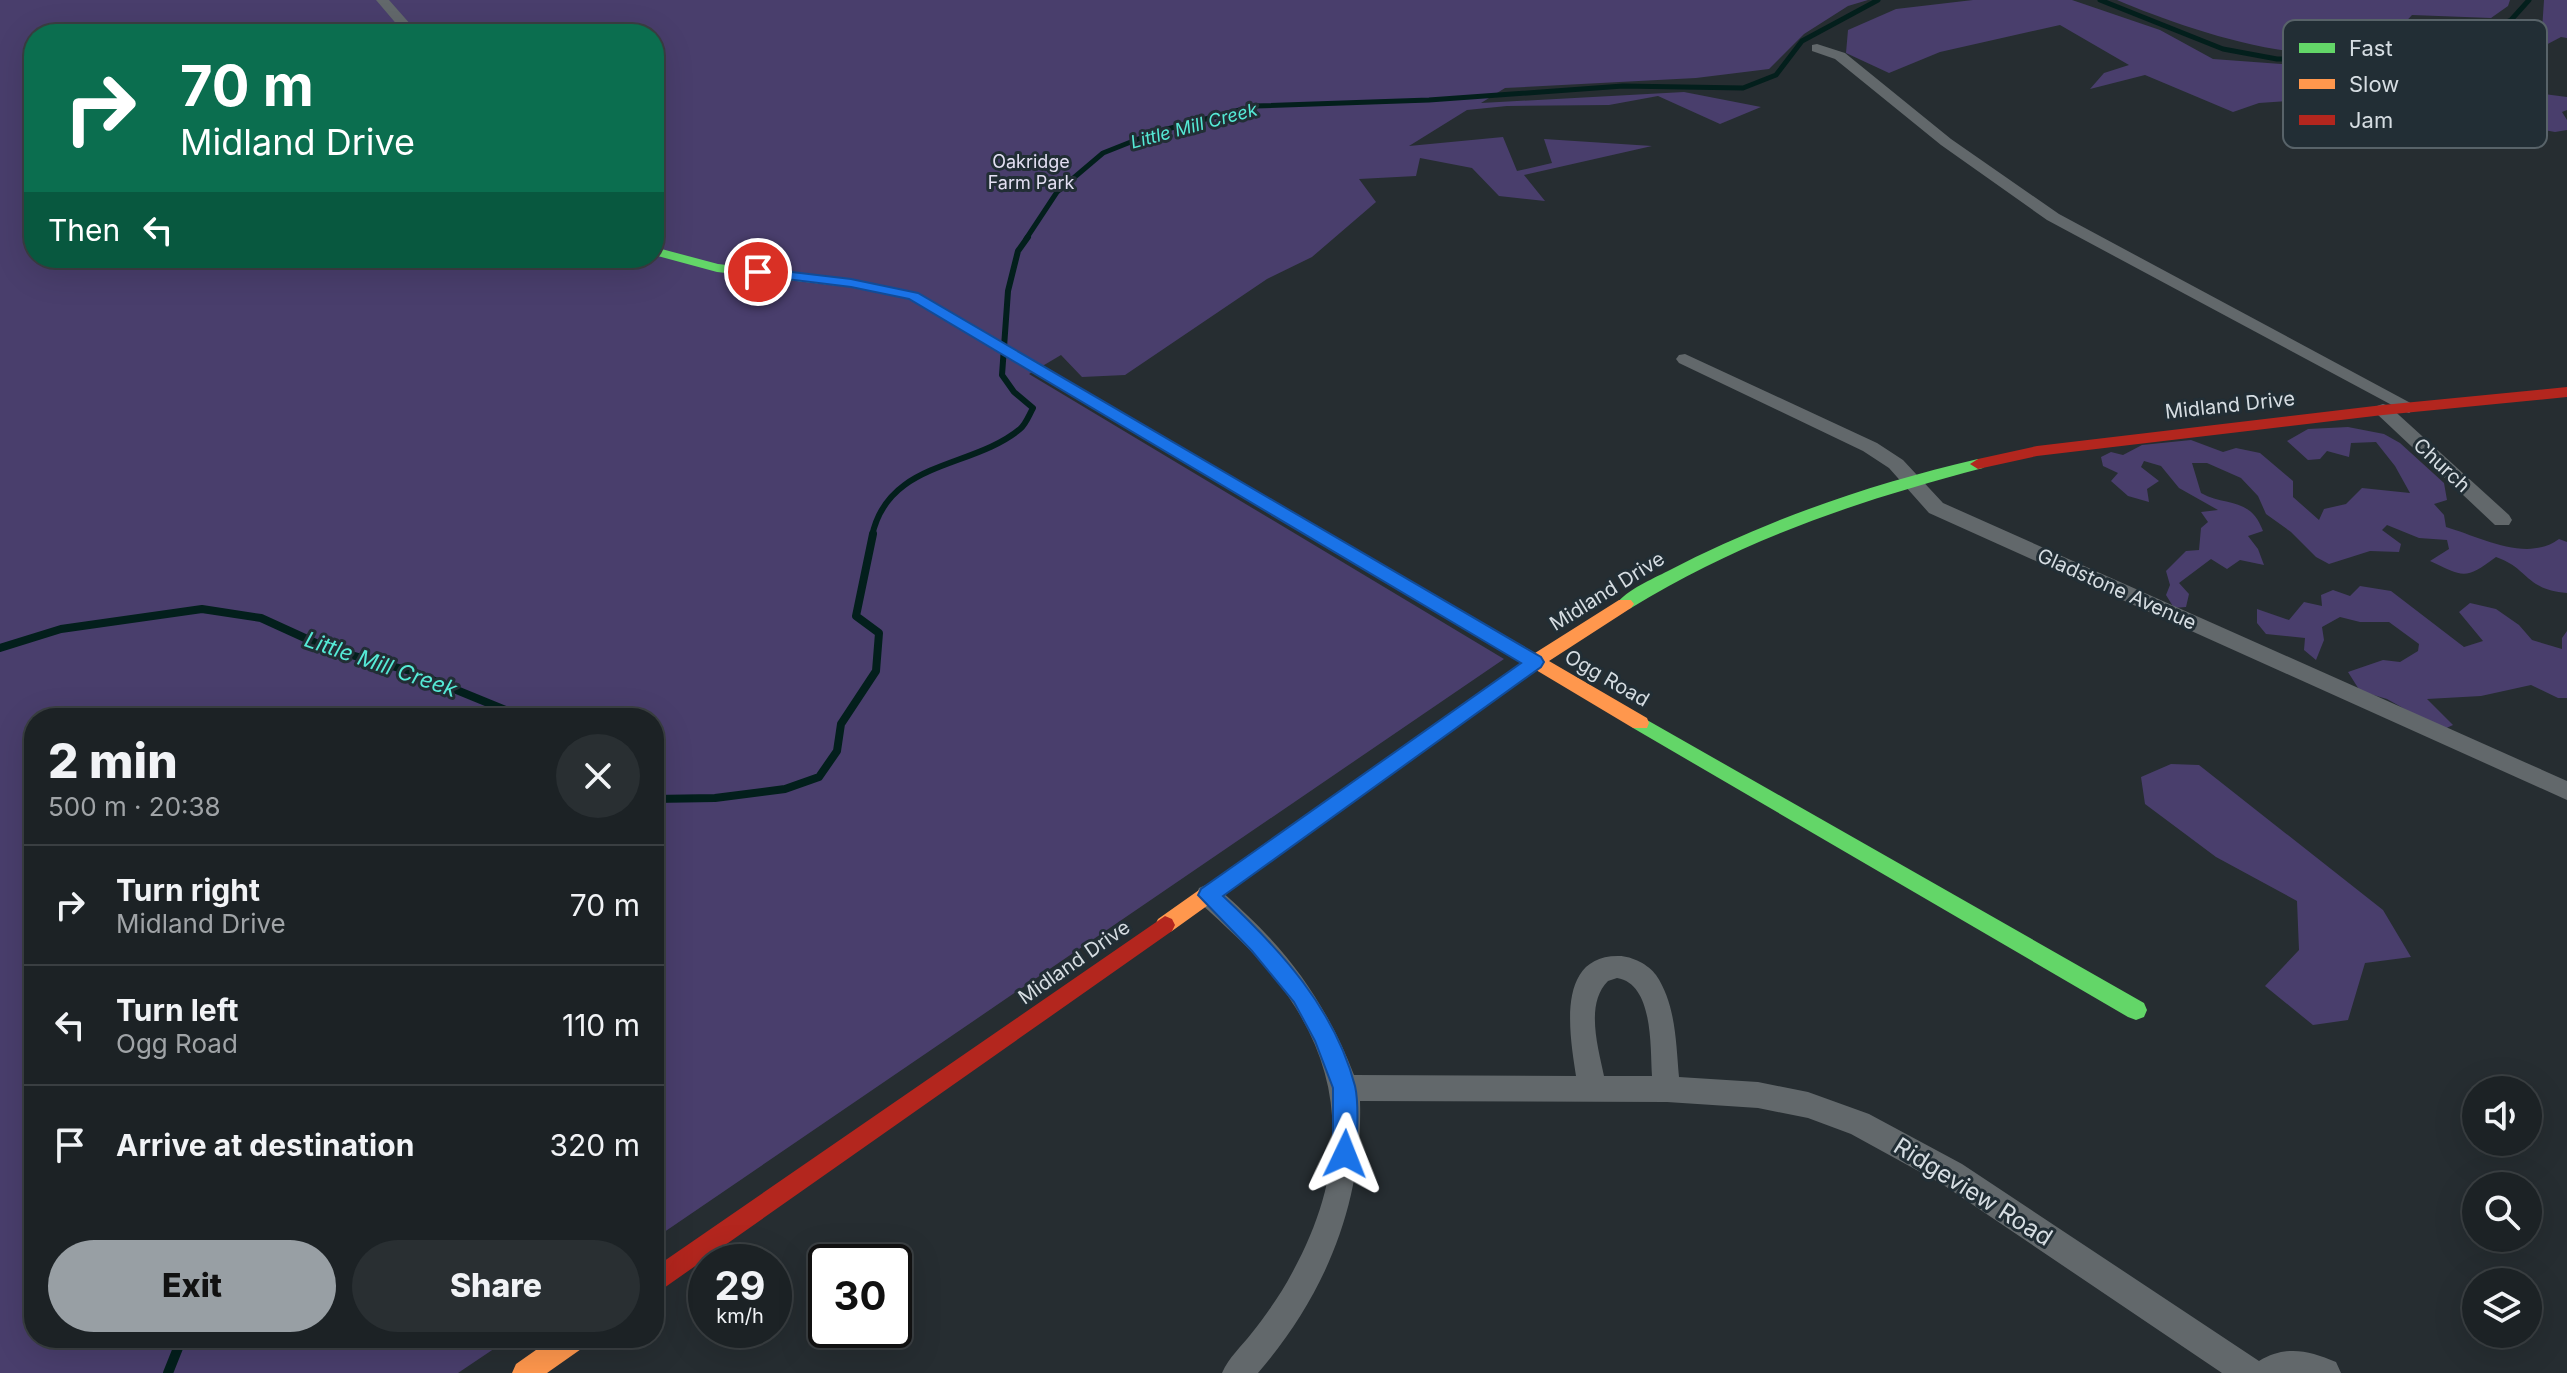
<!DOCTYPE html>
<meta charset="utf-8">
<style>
:root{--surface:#1c2225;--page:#292f32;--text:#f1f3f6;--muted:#a0a4a7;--line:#3a3f42;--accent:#989fa4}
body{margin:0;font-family:Inter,sans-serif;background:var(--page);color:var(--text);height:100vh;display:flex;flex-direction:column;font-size:30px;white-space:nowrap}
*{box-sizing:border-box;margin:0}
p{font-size:26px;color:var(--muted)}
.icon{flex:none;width:44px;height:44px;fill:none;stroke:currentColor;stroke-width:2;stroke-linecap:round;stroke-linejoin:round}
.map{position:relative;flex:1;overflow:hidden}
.drawer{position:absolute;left:24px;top:708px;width:640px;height:640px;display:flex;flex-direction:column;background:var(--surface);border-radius:32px;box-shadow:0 8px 32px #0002,0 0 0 2px var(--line)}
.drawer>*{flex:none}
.hud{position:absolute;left:24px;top:24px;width:640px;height:244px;border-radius:32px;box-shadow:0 8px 32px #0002,0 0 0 2px var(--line);background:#0b6e4f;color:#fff;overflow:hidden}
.controls{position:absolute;left:2462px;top:1076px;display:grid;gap:16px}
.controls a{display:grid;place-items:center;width:80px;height:80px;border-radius:50%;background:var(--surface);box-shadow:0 8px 32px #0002,0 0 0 2px var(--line);font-size:40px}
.speed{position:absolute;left:688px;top:1244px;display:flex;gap:16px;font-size:40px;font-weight:700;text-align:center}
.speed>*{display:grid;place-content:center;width:104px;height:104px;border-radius:50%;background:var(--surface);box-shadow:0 8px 32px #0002,0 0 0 2px var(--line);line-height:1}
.speed small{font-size:20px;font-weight:400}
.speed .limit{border:4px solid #111;border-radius:12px;background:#fff;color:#111}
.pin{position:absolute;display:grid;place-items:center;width:68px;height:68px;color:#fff;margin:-34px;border:4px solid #fff;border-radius:50%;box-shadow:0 2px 8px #0007}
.me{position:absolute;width:88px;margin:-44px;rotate:2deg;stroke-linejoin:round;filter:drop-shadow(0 0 6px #0008)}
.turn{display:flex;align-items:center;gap:28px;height:168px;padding:0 24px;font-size:36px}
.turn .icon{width:104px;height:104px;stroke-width:2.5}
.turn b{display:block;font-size:56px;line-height:68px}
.then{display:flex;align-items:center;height:76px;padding:0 24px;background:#0003;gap:16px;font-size:30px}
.round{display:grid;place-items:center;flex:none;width:84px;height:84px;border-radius:42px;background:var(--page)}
.headline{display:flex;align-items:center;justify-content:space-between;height:136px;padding:0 24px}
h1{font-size:48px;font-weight:800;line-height:60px}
.action{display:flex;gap:16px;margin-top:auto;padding:16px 24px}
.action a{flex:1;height:92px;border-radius:48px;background:var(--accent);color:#111;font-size:32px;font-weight:800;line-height:92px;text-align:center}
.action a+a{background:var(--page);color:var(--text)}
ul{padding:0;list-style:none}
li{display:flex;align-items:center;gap:24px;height:120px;padding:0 24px;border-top:2px solid var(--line)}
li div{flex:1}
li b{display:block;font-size:30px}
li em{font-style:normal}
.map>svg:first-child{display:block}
.green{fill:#493e6c;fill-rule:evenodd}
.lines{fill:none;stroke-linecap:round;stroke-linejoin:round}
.stream-far3{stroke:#031f1c;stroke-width:5}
.stream-far2{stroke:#031f1c;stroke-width:6}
.stream-far1{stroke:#031f1c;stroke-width:8}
.stream{stroke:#031f1c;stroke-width:10}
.street{fill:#62686b;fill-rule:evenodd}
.fast{fill:#63d668;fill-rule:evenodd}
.slow{fill:#ff974d;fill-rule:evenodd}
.jam{fill:#b3261e;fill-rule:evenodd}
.route{fill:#1a73e8;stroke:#114b97;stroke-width:2}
.labels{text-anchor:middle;stroke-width:6;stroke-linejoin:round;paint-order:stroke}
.far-water-label{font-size:18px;font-style:italic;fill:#55ead6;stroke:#222e35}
.far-park-label{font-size:18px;fill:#e3dff2;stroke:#222e35}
.street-label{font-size:20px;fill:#d6dde2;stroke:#222e35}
.water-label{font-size:22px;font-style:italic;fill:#55ead6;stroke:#222e35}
.near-street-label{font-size:24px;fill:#d6dde2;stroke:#222e35}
.key{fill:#222e35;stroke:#586369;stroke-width:2}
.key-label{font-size:22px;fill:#d6dde2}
</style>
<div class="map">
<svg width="2567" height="1373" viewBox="0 0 2567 1373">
<rect width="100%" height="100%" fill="#262d31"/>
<path class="green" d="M0,0H1868L1848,6L1804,34L1769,69L1696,78L1505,88L1481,103L1684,92L1761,107L1720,124L1658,96L1609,105L1507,106L1467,110L1409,146L1503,137L1517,171L1552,163L1544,139L1652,146L1524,175L1545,201L1499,196L1472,168L1420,158L1416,176L1359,179L1376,202L1312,257L1267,279L1125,375L1082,377L1061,355L1029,374L1504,659L654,1239V718H34V1338H510L458,1373H0ZM34,34H654V258H34Z
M1973,0H2072L2160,30L2213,59L2308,66L2326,79L2294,84L2316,99L2259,103L2233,112L2145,75L2090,89L2104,73L2129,65L2060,25L1940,52L1889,73L1846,53L1848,30L1896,9Z
M2117,0H2510L2508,6L2491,18L2412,15C2403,24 2392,41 2381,45C2311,73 2183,28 2117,0Z
M2544,0H2567V38L2561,37L2542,47L2513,45L2514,58L2456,57L2411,46L2449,31L2510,40L2542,30Z
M2509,76L2535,85L2537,93L2567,97V110L2562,112L2567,120V130L2555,132L2522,126L2493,134L2431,112L2418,101C2464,110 2480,130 2526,109L2493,78Z
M2348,427L2384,434L2400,443L2444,483L2447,500L2434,504L2444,515L2446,527C2480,537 2527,563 2559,539L2567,542V593C2524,589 2530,569 2496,557C2465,580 2464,577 2430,561L2449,549L2447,540L2419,538L2387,525L2382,530L2401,544L2399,552L2370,551L2329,564L2316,557L2291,532L2266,514L2258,496L2241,478L2207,463H2192L2201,493C2226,507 2250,496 2263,531L2248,536L2258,549L2264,565L2240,560L2227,569L2211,559L2179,583L2189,594L2186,607L2174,608L2166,595L2170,585L2166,571L2186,551L2199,550L2201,528L2208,522L2201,512L2218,510L2179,488L2161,466L2144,461L2141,467L2159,481L2147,489L2149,502L2128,496L2111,481L2118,473L2103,466L2101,457L2111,452L2123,455L2142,445L2191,440L2223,452L2236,448L2260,453L2293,481V497L2319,520L2324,509L2346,504L2362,488L2410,493L2395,466L2376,442L2351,443L2349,457L2327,451L2320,459L2308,460L2287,441L2308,429Z
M2360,586L2391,591L2464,647L2483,641L2459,612L2470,603L2496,609L2519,625L2532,640L2562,649V638L2567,631V698H2558L2531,685L2481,696L2427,699L2453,725L2442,730L2387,699L2360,691L2348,672L2383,660L2400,662L2418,651L2419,644L2389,622H2360L2340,617L2322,627L2324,640L2316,660L2304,650L2305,638L2266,634L2257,623V609L2289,620L2304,602L2322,606L2321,595L2333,590L2350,596Z
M2171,764L2199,765L2383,910L2411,957L2365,963L2348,1020L2313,1025L2265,986L2299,950L2297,901L2216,857L2145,804L2141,777Z"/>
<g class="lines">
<path class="stream-far3" d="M2100,0L2223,49L2277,59L2376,58L2403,44L2421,22L2490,29L2511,20L2529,0
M1026,239L1057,192L1103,153L1156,132L1255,106L1429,100L1623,86L1743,88L1776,75L1802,41L1878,0"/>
<path class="stream-far2" d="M872,536C888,460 972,469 1020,429C1026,424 1029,415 1033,408L1014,392L1002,375L1008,291L1018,251L1028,237"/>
<path class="stream-far1" d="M0,648L61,629L202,609L261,618L329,649L410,671L525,718
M654,799L715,798L785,789L819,777L837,751L841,724L876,671L879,633L856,616L873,534"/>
<path class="stream" d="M168,1373L182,1338"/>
<path class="street" d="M376,0H389L419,34H405Z
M1817,44L1845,53L1951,139L2059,214L2418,407L2409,413L2403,411L2047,220L1941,145L1835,59L1812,51V45Z
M1685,354L1877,443L1903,460L1943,503L2567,781V800L1929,513L1889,468L1863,451L1679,363L1676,359L1679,355Z
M2383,404L2389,406L2509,515L2512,520L2509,525H2495L2377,414L2374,410L2377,406Z
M1208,884C1223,890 1235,904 1247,915C1296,961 1330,1012 1354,1075L1576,1076C1570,1036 1555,955 1619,956C1632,956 1649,965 1656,975C1676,1004 1676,1044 1679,1077L1758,1082L1808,1092L1869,1114L1962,1164L2259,1361C2286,1345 2308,1350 2336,1362L2341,1373H2222L1942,1184L1851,1134L1808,1118L1758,1108L1667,1102L1360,1101C1363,1204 1325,1295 1258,1373H1222C1229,1357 1241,1347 1251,1334C1266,1315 1281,1294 1292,1273C1349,1169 1349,1070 1273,976C1251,949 1225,926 1199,902L1196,895L1199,888ZM1617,978C1654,984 1650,1048 1652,1076H1604C1598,1047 1585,1004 1608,981Z"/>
<path class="fast" d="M654,247L718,264L849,279L918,293L1232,479L1224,484L1218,483L909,299L849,287L717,272L654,255Z
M1978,459L1986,464L1983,468C1857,501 1744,539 1631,608L1625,610L1616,604C1627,590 1652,579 1668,571C1766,520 1870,484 1978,459Z
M1640,716L2144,1003L2147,1010L2144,1017L2136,1020L2128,1017L1633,728L1631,723L1633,718Z"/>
<path class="slow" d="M1224,474L1535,653L1619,600H1631L1634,604L1631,608L1549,661L1647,718L1649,723L1647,728H1633L1536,670L1172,931L1165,934L1158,931L1155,925L1158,919L1522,662L1218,483L1216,479Z
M553,1338H588L584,1347L547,1373H512L516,1364Z"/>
<path class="jam" d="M2567,387V397L2383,415L2037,456L1978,469L1970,464L1978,459L2037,446L2383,405Z
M1165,916L1172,919L1175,925L1172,931L654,1295V1268Z"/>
</g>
<path class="route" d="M758,268L851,279L918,293L1541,657L1544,662L1541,667L1223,896C1280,949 1335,1009 1355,1086C1360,1107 1356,1133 1357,1154L1353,1162L1345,1166L1337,1162L1333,1154V1088L1315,1041L1294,1002L1252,951L1198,895L1201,889L1521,663L909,299L851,287L753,275L751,272Z"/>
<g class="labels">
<g class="far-water-label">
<text transform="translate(1194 126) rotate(-15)" y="6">Little Mill Creek</text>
</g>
<g class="far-park-label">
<text x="1031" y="168">Oakridge<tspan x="1031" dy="21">Farm Park</tspan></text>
</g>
<g class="street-label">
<text transform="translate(2230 405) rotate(-6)" y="7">Midland Drive</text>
<text transform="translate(2442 465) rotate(43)" y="7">Church</text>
<text transform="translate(2117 589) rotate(24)" y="7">Gladstone Avenue</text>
<text transform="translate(1607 591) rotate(-32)" y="7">Midland Drive</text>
<text transform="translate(1607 678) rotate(30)" y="7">Ogg Road</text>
<text transform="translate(1074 962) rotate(-35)" y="7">Midland Drive</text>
</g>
<g class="water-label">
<text transform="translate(381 664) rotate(19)" y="8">Little Mill Creek</text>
</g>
<g class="near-street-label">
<text transform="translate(1973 1192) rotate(32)" y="8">Ridgeview Road</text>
</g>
</g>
<rect x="2283" y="20" width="264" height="128" rx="12" class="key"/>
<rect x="2299" y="43" width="36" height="10" fill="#63d668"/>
<rect x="2299" y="79" width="36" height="10" fill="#ff974d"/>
<rect x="2299" y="115" width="36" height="10" fill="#b3261e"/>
<g class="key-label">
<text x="2349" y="56">Fast</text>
<text x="2349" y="92">Slow</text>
<text x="2349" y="128">Jam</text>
</g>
</svg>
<div class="controls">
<a><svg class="icon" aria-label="sound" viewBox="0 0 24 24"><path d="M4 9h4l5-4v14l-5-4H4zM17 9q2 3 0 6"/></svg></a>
<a><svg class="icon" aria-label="search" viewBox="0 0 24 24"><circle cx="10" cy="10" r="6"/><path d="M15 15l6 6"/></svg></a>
<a><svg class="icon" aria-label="layers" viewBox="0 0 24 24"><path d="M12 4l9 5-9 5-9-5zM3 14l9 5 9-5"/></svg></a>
</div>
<div class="speed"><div>29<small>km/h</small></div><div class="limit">30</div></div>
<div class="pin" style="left:758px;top:272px;background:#d93025"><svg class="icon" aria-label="arrive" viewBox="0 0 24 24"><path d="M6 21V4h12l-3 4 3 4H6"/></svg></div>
<svg class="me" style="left:1345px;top:1154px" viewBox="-20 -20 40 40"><path d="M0-17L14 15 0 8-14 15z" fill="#1a73e8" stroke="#fff" stroke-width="4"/></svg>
<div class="hud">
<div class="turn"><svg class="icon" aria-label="right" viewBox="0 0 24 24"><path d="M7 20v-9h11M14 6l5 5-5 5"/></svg><div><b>70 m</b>Midland Drive</div></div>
<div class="then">Then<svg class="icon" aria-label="left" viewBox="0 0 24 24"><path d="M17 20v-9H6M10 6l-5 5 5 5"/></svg></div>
</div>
<section class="drawer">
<div class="headline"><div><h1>2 min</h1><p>500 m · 20:38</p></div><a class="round"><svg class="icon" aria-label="close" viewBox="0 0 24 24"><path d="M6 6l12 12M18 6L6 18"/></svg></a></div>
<ul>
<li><svg class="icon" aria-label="right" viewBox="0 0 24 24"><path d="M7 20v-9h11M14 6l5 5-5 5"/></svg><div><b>Turn right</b><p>Midland Drive</p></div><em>70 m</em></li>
<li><svg class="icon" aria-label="left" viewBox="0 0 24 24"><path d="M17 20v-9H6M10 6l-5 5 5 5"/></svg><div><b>Turn left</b><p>Ogg Road</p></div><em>110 m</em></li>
<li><svg class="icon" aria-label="arrive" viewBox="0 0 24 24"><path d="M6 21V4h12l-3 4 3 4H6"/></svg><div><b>Arrive at destination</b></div><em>320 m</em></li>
</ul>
<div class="action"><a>Exit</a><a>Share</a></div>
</section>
</div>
